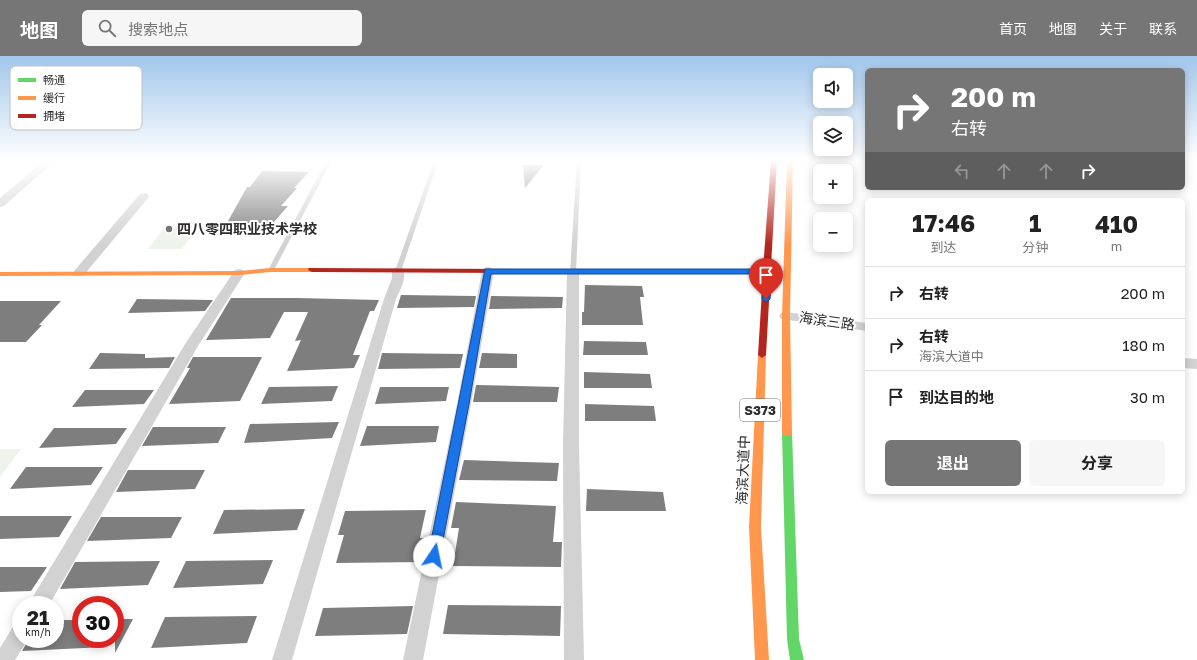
<!DOCTYPE html>
<html lang="zh">
<meta charset="utf-8">
<style>
:root{--surface:#fff;--page:#f6f6f6;--text:#222;--muted:#767676;--line:#e0e0e0;--accent:#767676}
body{margin:0;font-family:"Golos Text","Noto Sans SC",sans-serif;background:var(--page);color:var(--text);height:100vh;display:flex;flex-direction:column;font-size:15px;white-space:nowrap}
*{box-sizing:border-box;margin:0}
p{font-size:13px;color:var(--muted)}
.icon{flex:none;width:22px;height:22px;fill:none;stroke:currentColor;stroke-width:2;stroke-linecap:round;stroke-linejoin:round}
.map{position:relative;flex:1;overflow:hidden}
.details{position:absolute;left:865px;top:142px;width:320px;height:296px;display:flex;flex-direction:column;background:var(--surface);border-radius:6px;box-shadow:0 2px 10px #0003}
.details>*{flex:none}
.top-card{position:absolute;left:865px;top:12px;width:320px;height:122px;border-radius:6px;box-shadow:0 2px 10px #0003;background:#767676;color:#fff;overflow:hidden}
.fabs{position:absolute;left:813px;top:12px;display:grid;gap:8px}
.fabs a{display:grid;place-items:center;width:40px;height:40px;border-radius:6px;background:var(--surface);box-shadow:0 2px 10px #0003;font-size:20px}
.speed{position:absolute;left:12px;top:540px;display:flex;gap:8px;font-size:20px;font-weight:700;text-align:center}
.speed>*{display:grid;place-content:center;width:52px;height:52px;border-radius:50%;background:var(--surface);box-shadow:0 2px 10px #0003;line-height:1}
.speed small{font-size:10px;font-weight:400}
.speed .limit{border:6px solid #d22;background:#fff;color:#111}
.pin{position:absolute;display:grid;place-items:center;width:34px;height:34px;color:#fff;margin:-41px -17px;border-radius:50% 50% 50% 0;rotate:-45deg;box-shadow:0 0 4px #0007}
.pin .icon{rotate:45deg}
.me{position:absolute;width:44px;margin:-22px;rotate:11deg;stroke-linejoin:round;filter:drop-shadow(0 0 3px #0008)}
.turn{display:flex;align-items:center;gap:14px;height:84px;padding:0 20px;font-size:18px}
.turn .icon{width:52px;height:52px;stroke-width:2.5}
.turn b{display:block;font-size:28px;line-height:34px}
.lanes{display:flex;align-items:center;height:38px;padding:0 20px;background:#0003;justify-content:center;gap:20px;direction:ltr}
.lanes .off{opacity:.35}
.eta{display:flex;justify-content:space-evenly;align-items:center;height:68px;text-align:center}
.eta b{font-size:24px;font-weight:700;line-height:28px}
.cta{display:flex;gap:8px;margin-top:auto;padding:8px 20px}
.cta a{flex:1;height:46px;border-radius:6px;background:var(--accent);color:#fff;font-size:16px;font-weight:700;line-height:46px;text-align:center}
.cta a+a{background:var(--page);color:var(--text)}
ul{padding:0;list-style:none}
li{display:flex;align-items:center;gap:12px;height:52px;padding:0 20px;border-top:1px solid var(--line)}
li div{flex:1}
li b{display:block;font-size:15px}
li em{font-style:normal}
header{display:flex;align-items:center;gap:24px;box-sizing:border-box;height:56px;padding:0 20px;background:var(--accent);color:#fff}
header strong{font-size:19px}
nav{display:flex;gap:22px;margin-inline-start:auto;font-size:14px}
.search{width:280px;height:36px;background:var(--page);display:flex;align-items:center;gap:10px;box-sizing:border-box;padding:0 14px;border-radius:6px;color:var(--muted);font-size:15px}
.map>svg:first-child{display:block}
.green{fill:#eef4eb}
.building{fill:#7e7e7e}
.lines{fill:none;stroke-linecap:round;stroke-linejoin:round}
.lane{fill:#d2d2d2;fill-rule:evenodd}
.street{fill:#d2d2d2;fill-rule:evenodd}
.fast{fill:#63d668;fill-rule:evenodd}
.slow{fill:#ff974d;fill-rule:evenodd}
.jam{fill:#b3261e;fill-rule:evenodd}
.route{fill:#1a73e8;stroke:#114b97}
.poi-dot{fill:#767676;stroke:#fff;stroke-width:1.5}
.labels{text-anchor:middle;stroke-width:4;stroke-linejoin:round;paint-order:stroke}
.shield{fill:#fff;stroke:#6c6c6c;stroke-width:1}
.shield-label{font-size:13px;font-weight:bold;fill:#2d2d2d}
.poi-label{font-size:14px;font-weight:bold;fill:#2d2d2d;stroke:#fff;text-anchor:start}
.street-label{font-size:14px;fill:#2d2d2d;stroke:#fff}
.key{fill:#fff;stroke:#c0c0c0;stroke-width:1}
.key-label{font-size:11px;fill:#2d2d2d}
</style>
<header>
<strong>地图</strong>
<div class="search"><svg class="icon" aria-label="search" viewBox="0 0 24 24"><circle cx="10" cy="10" r="6"/><path d="M15 15l6 6"/></svg>搜索地点</div>
<nav><a>首页</a><a>地图</a><a>关于</a><a>联系</a></nav>
</header>
<div class="map">
<svg width="1197" height="604" viewBox="0 0 1197 604">
<rect width="100%" height="100%" fill="#fff"/>
<path class="green" d="M198,171L182,193H148L164,172Z
M0,393H21L0,421Z"/>
<path class="building" d="M523,109H544L525,132Z
M262,115L309,116L294,132H297L281,150H288L265,176H217L222,166L227,167L247,131H250Z
M585,229L642,230L644,241H640L643,269H582V256H584Z
M401,239L475,240H476L474,251L397,252Z
M491,240L563,241L562,252L489,253Z
M231,242H298L379,244L374,255H370L353,299H360L354,312L287,315L301,284L295,285L308,256H284L270,282L206,284Z
M137,243L213,244L205,255L128,257Z
M0,245H61L39,269H42L26,286H0Z
M584,285L646,286L648,299H583Z
M100,297L145,298V302L175,301L169,312L89,313Z
M382,297L463,298L460,312L378,313Z
M482,297L517,298V312H479Z
M193,301H262L240,345L169,348L190,312H187Z
M584,316L650,318L652,332H584Z
M476,329L559,331L557,346H473Z
M338,330L332,345L261,348L269,331Z
M380,331H449L446,345L375,348Z
M85,334H154L144,348L72,351Z
M585,348L654,350L656,365H585Z
M339,366L332,382L244,387L250,368Z
M367,370H439L436,386L360,390Z
M153,371H226L218,387L142,390Z
M54,372H127L116,388L39,392Z
M464,404L559,407L557,425L459,424Z
M26,411H103L91,429L10,433Z
M128,414H205L195,433L116,436Z
M587,433L663,436L666,455H586Z
M456,446L556,450L553,486H562L561,511L453,510L459,472H451Z
M305,453L297,474L213,478L224,454Z
M426,454L420,482H427L422,506L336,507L344,479H338L345,455Z
M0,460H72L59,481L0,483Z
M101,461H182L171,482L87,485Z
M273,504L263,528L173,532L186,505Z
M160,505L148,529L60,533L75,506Z
M0,511H47L31,535L0,536Z
M448,549L561,550L560,580L443,578Z
M413,550L407,578L315,580L323,552Z
M257,560L247,587L151,592L165,561Z
M115,563H133L115,597Z
M55,564H81V583H105V591L22,595L29,583H55Z"/>
<g class="lines">
<path class="lane" d="M327,104H332L274,214L273,215H269L268,214Z
M577,104H581L576,216L573,218L570,216Z
M434,105L438,106L401,215L398,217L396,216L395,215Z"/>
<path class="street" d="M45,104H56L4,150L0,151V142Z
M144,137L148,138L149,140L148,142L83,220H75L73,217L75,214L140,138Z
M398,211L402,212C408,221 400,234 396,243L292,604H272L384,243L392,222V215L394,212Z
M488,211L492,212L494,215L471,348L423,604H403L457,348L482,215L484,212Z
M573,212L577,213L579,216V389L584,604H564L563,389L567,216L569,213Z
M239,213L243,214L245,217L198,290L49,549H28L187,285L235,214Z
M786,256L867,267V275L781,263L779,260L781,257Z
M1183,302L1197,303V313L1183,312Z
M21,566V583H28L15,604H0V592L14,569Z"/>
<path class="fast" d="M787,372L791,373L792,376L799,583L804,604H790L787,583L782,376L783,373Z"/>
<path class="slow" d="M787,104H793L790,260L792,376L791,379L787,380L783,379L782,376V260Z
M271,212H312L316,214L312,216H271L239,219L0,220V216L239,215Z
M508,213L662,214L666,216L662,218L511,217L507,215Z
M762,296L766,299L761,471L769,604H755L749,471L758,299Z"/>
<path class="jam" d="M771,104H777L766,299L762,302L758,299L763,218H662L658,216L662,214H763Z
M309,212L511,213L515,215L511,217L312,216L308,214Z"/>
</g>
<linearGradient id="sky" x2="0" y2="1"><stop stop-color="#a1c7ec"/><stop offset="0.55" stop-color="#fff"/><stop offset="1" stop-color="#fff" stop-opacity="0"/></linearGradient>
<rect width="1197" height="189" fill="url(#sky)"/>
<path class="route" d="M485,213H768L772,216L770,243L766,246L762,243L763,218H491L469,348L440,500L438,503L434,505L430,503L428,500Z"/>
<circle class="poi-dot" cx="169" cy="173" r="4"/>
<g class="labels">
<rect class="shield" x="740" y="343" width="40" height="22" rx="3"/>
<g class="shield-label">
<text x="760" y="359">S373</text>
</g>
<g class="poi-label">
<text x="177" y="178">四八零四职业技术学校</text>
</g>
<g class="street-label">
<text transform="translate(827 265) rotate(8)" y="5">海滨三路</text>
<text transform="translate(743 414) rotate(-88)" y="5">海滨大道中</text>
</g>
</g>
<rect x="10" y="10" width="132" height="64" rx="6" class="key"/>
<rect x="18" y="22" width="18" height="4" fill="#63d668"/>
<rect x="18" y="40" width="18" height="4" fill="#ff974d"/>
<rect x="18" y="58" width="18" height="4" fill="#b3261e"/>
<g class="key-label">
<text x="43" y="28">畅通</text>
<text x="43" y="46">缓行</text>
<text x="43" y="64">拥堵</text>
</g>
</svg>
<div class="fabs">
<a><svg class="icon" aria-label="sound" viewBox="0 0 24 24"><path d="M4 9h4l5-4v14l-5-4H4zM17 9q2 3 0 6"/></svg></a>
<a><svg class="icon" aria-label="layers" viewBox="0 0 24 24"><path d="M12 4l9 5-9 5-9-5zM3 14l9 5 9-5"/></svg></a>
<a>+</a>
<a>−</a>
</div>
<div class="speed"><div>21<small>km/h</small></div><div class="limit">30</div></div>
<div class="pin" style="left:766px;top:243px;background:#d93025"><svg class="icon" aria-label="arrive" viewBox="0 0 24 24"><path d="M6 21V4h12l-3 4 3 4H6"/></svg></div>
<svg class="me" style="left:434px;top:500px" viewBox="-20 -20 40 40"><circle r="19" fill="#fff"/><path d="M0-13L10 11 0 6-10 11z" fill="#1a73e8"/></svg>
<div class="top-card">
<div class="turn"><svg class="icon" aria-label="right" viewBox="0 0 24 24"><path d="M7 20v-9h11M14 6l5 5-5 5"/></svg><div><b>200 m</b>右转</div></div>
<div class="lanes"><svg class="icon off" aria-label="left" viewBox="0 0 24 24"><path d="M17 20v-9H6M10 6l-5 5 5 5"/></svg><svg class="icon off" aria-label="ahead" viewBox="0 0 24 24"><path d="M12 20V5M6 11l6-6 6 6"/></svg><svg class="icon off" aria-label="ahead" viewBox="0 0 24 24"><path d="M12 20V5M6 11l6-6 6 6"/></svg><svg class="icon" aria-label="right" viewBox="0 0 24 24"><path d="M7 20v-9h11M14 6l5 5-5 5"/></svg></div>
</div>
<section class="details">
<div class="eta">
<div><b>17:46</b><p>到达</p></div>
<div><b>1</b><p>分钟</p></div>
<div><b>410</b><p>m</p></div>
</div>
<ul>
<li><svg class="icon" aria-label="right" viewBox="0 0 24 24"><path d="M7 20v-9h11M14 6l5 5-5 5"/></svg><div><b>右转</b></div><em>200 m</em></li>
<li><svg class="icon" aria-label="right" viewBox="0 0 24 24"><path d="M7 20v-9h11M14 6l5 5-5 5"/></svg><div><b>右转</b><p>海滨大道中</p></div><em>180 m</em></li>
<li><svg class="icon" aria-label="arrive" viewBox="0 0 24 24"><path d="M6 21V4h12l-3 4 3 4H6"/></svg><div><b>到达目的地</b></div><em>30 m</em></li>
</ul>
<div class="cta"><a>退出</a><a>分享</a></div>
</section>
</div>
